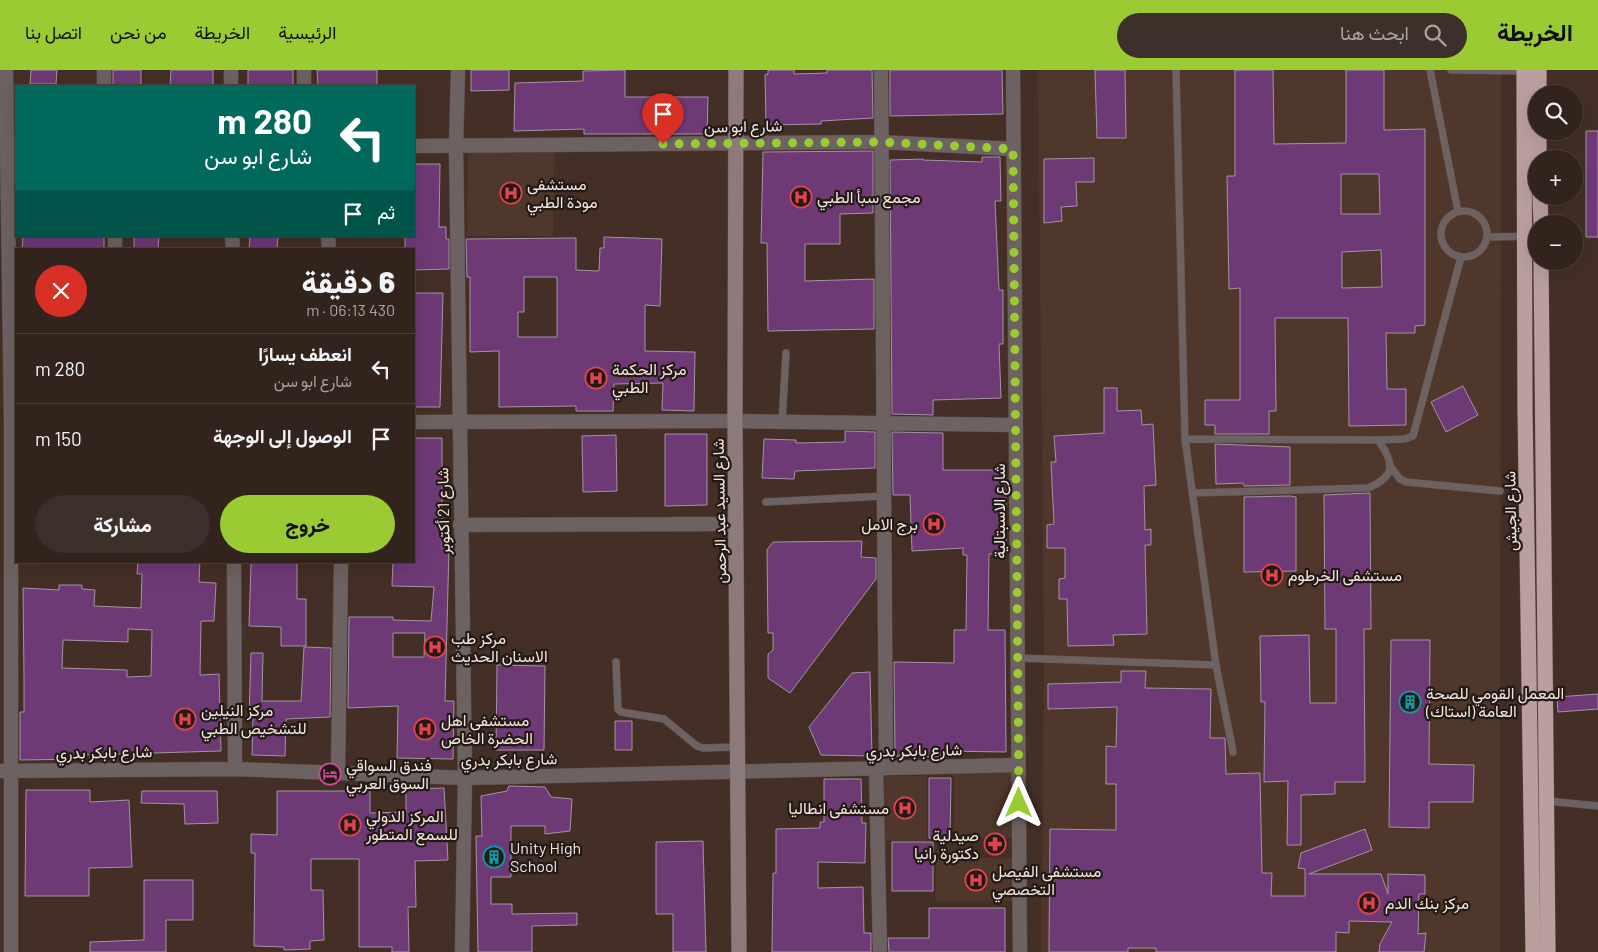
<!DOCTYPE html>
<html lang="ar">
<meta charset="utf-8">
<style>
:root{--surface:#32231c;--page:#3d2f29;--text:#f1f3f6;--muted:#a8a4a3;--line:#4d403b;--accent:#9bcb33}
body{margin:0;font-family:Barlow,Vazirmatn,sans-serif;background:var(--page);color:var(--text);direction:rtl;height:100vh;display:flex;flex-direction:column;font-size:19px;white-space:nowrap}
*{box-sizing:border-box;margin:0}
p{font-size:16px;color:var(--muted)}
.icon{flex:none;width:28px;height:28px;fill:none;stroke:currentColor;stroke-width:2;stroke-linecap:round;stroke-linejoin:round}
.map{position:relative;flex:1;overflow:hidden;direction:ltr}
.panel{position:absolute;left:15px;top:178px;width:400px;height:315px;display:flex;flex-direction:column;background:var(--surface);border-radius:0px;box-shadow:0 5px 20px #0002,0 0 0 1px var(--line);direction:rtl}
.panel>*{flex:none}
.hud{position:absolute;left:15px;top:15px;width:400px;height:152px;border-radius:0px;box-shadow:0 5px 20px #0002,0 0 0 1px var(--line);direction:rtl;background:#00695c;color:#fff;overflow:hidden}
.controls{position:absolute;left:1528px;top:15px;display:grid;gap:10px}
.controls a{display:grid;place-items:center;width:55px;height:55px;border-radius:50%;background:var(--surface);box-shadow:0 5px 20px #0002,0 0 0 1px var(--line);font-size:25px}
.pin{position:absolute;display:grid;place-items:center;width:42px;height:42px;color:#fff;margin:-51px -21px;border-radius:50% 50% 50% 0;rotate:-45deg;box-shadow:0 0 5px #0007}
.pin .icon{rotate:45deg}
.me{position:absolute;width:55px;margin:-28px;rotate:0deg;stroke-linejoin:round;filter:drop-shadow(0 0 4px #0008)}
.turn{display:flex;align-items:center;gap:18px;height:105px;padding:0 20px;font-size:22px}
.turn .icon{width:65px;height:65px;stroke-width:2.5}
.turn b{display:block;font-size:35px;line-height:42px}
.then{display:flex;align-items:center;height:48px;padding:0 20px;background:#0003;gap:10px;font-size:19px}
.round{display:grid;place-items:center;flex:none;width:52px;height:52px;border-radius:26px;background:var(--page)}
.headline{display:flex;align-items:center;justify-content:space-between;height:85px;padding:0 20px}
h1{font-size:30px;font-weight:800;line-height:38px}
.cta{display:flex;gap:10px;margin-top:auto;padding:10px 20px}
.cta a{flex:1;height:58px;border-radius:30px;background:var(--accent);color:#111;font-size:20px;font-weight:800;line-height:58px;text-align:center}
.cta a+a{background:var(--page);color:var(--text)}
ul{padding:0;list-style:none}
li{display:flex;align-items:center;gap:15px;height:70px;padding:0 20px;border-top:1px solid var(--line)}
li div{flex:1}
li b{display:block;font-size:19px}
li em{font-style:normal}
header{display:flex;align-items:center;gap:30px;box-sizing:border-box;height:70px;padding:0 25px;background:var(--accent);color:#111}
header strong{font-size:24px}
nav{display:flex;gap:28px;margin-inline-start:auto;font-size:18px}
.search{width:350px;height:45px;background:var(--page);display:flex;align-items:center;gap:12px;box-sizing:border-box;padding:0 18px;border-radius:28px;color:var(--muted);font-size:19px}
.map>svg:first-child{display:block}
.built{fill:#50372b}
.building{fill:#6e3a76;stroke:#a393a6;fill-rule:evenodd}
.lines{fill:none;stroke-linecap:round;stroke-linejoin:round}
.lane-casing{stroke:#5f4c44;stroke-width:8}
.street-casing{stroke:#5f4c44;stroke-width:15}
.secondary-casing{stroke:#5f4c44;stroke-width:16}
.highway-casing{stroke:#5f4c44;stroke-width:16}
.lane{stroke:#6d6262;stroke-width:7}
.street{stroke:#6d6262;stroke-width:14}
.secondary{stroke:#8d7b7b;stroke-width:15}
.highway{stroke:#bb9f9f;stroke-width:15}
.route{stroke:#9bcb33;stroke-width:9;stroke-dasharray:0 16.2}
.labels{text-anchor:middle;stroke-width:4.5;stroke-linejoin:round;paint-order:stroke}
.street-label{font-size:16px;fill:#f3e6e0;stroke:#231a15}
.poi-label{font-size:16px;fill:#f3e6e0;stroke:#231a15;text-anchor:start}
</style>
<header>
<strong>الخريطة</strong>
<div class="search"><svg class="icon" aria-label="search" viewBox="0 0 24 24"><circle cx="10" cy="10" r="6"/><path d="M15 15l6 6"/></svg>ابحث هنا</div>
<nav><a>الرئيسية</a><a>الخريطة</a><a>من نحن</a><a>اتصل بنا</a></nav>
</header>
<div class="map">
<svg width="1598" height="882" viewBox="0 0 1598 882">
<rect width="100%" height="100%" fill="#432f26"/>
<path class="built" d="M1038,0H1501L1500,882H1041L1044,589Z
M468,79L554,80L553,166H467Z
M954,703H1016V768H954Z
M884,706H927V771H884Z
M936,788H1017V831L936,832Z"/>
<path class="building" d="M31,0H57L56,14H30Z
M113,0H141V16H113Z
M171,0H213V16H170Z
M248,0H293V16H248Z
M317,0H377V16H318Z
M471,0H509V20L471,21Z
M625,0V27H708L707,64H584V59L514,61L515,13L583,11V1Z
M768,0H794V4L827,3V0H872L873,48L821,51V54L766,55L765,5L768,4Z
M890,0H1002L1003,44L890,46Z
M1095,0H1125L1126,68H1097Z
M1235,0H1273L1274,74L1346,73V0H1384V60L1425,59V255L1415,256V263H1386L1387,319H1406V355L1349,356L1348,248H1275L1276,341H1269V364H1215V355H1205V330H1240V218L1229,219L1227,106H1235ZM1341,104H1379L1380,144H1341ZM1381,180L1382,217L1342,218V182Z
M1586,61H1598V167H1586Z
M873,81V143L840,144V174H805V211L874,209V259L768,261L767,173H761L763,82Z
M982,87H1000L1001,131H995L999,220H1003V274H999L1001,328L933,330V345L892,344L890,90L923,89V90L982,92Z
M1094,88V112H1076L1077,136L1061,137L1062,151L1044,153V89Z
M414,94H440L439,157H446V169H449V199L414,200V179H405V166H414Z
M23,166H104V179H22Z
M134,166H159L158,179H134Z
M250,166H278L277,179H249Z
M604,167L662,169L660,236L645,235V281L695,282L694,341L662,340L663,313L614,314L613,341H576V336L499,337V281L470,282V207H467L466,169L576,168V200L599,201L600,178H604ZM524,207H557V267H518V242H524Z
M414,223H443L440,337H414Z
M1463,316L1478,345L1446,362L1431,332Z
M1104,318H1117V341L1141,340L1142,355L1153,354L1156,415L1144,416L1145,460L1151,459V475H1145L1147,564L1113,565L1114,575L1068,576L1067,529H1059V509L1065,508V478H1047V455L1054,454L1051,392H1056L1054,366L1104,363Z
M845,361L875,362V398L795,401L794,409L762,408L764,369L796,370V373L845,372Z
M892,362L943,363V400H1006V484H989L988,560H1005L1006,682L941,681L940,687L895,686L894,592L954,593V560H966L967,485H963V478L912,481L910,425H893Z
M665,364H707V435L665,436Z
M616,365L617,421L583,422L582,366Z
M414,368H442V478H449L445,631H454L453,689L397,688L398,636L348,638L349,547H393V550L431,551L434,517L392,516L393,491H414ZM393,563H425L424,587H393Z
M1215,374L1290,377V415L1244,416L1243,413L1216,414Z
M1370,423L1371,559H1364L1365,712H1335V724L1301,725V775H1287L1288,711L1264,712L1265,632H1261L1260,566L1309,565L1310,633H1336V559H1325L1324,425Z
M1290,426L1296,427V501L1244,502V427Z
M862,471L861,487L876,488V509L790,623L768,608V584L773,580V563H768L767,480L773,472Z
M138,491H200L199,512L216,513L214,551H201L200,605L219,604L221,681L85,685V689L20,690V642H24V607L23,518L59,520V515H82V519L95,520L94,536L141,538L142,504H137ZM128,559L152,560L151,606L127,607V600L62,598L63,570L128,572Z
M297,491V529H306V576H281V557L249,556L251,493Z
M1391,570H1430L1429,694L1474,695L1473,732H1429V758L1389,757Z
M304,577L331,578L330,647L286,649L285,686L252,685L253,649H249L251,583H263L262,631H301Z
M497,595L545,596L544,680H496Z
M1121,601H1146L1145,618L1211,619L1210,668H1225L1226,704L1260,703L1262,803H1272L1271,826H1305V799L1298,798L1301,783L1365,759L1372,780L1309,804H1381L1388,824V804L1425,805V824H1419L1418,864L1426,863L1424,882H1379L1380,874L1392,852L1349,851V863L1336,862V882H1156V878H1128V882H1049L1050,759L1116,760V714H1106V676L1116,677L1117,637L1048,639V614L1121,612Z
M870,602L872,686L821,685L809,657L852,603Z
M1598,624V639L1558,642L1557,627Z
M615,651H632V680H615Z
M929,708H951L950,768H929Z
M824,709H861L862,753H866L865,793L818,792V818L863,817L864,863H871V882H772L773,803H776V759L820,758V752H824Z
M509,716L545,717L551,727L572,729L570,761L545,764V756H511V807H491V834H512V844L577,843V855L532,856V882H478L476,766H482L481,726L507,721Z
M444,718L448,790L415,791L416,837H408L409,882H392V877H359V789H311V820H323L324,870L310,871V879L284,880V877L254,876L255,783H251V764L277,765V721H370V743L406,742V719Z
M26,720H90V732L129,730L132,797L89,798V826H25Z
M142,721H217L218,753L185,754L184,734L141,733Z
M703,771L706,882H673V844H656V772Z
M892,772H933V821H892Z
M144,810H193V850H166V882H90V872L144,870Z
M929,838H1005V882H889L888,868H929Z"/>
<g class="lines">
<g class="lane-casing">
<path id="lane" d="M1430,0L1458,141
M1451,0L1524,1
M1441 164a23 23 0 1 1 46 0a23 23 0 1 1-46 0Z
M1487,167L1536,166
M782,352L786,283
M1185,369L1378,370L1405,369L1413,366L1461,187
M1390,396L1400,409L1406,412L1500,421
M1193,423L1368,418C1397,406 1394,392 1378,370
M766,432L883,426
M1018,588L1216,595L1185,369L1176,0
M616,592L618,639L621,642L664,649L697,676L703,678L738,677
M1216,595L1233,682
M1547,731L1598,736"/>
</g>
<g class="street-casing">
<path id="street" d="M6,0L11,351V882
M104,0V16
M231,0V16
M304,0V16
M458,0L456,76L465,708L462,882
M881,0L886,698
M1013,0L1020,882
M414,76L881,72L1013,79
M115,166V179
M232,166L233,179
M328,166L329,179
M414,352L735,351L1016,355
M460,455L736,454
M234,491L235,699
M876,698L880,882
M0,701L235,699L465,708L1018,695
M338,704L341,491"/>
</g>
<g class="secondary-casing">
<path id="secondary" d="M736,0L735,351L739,882"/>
</g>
<g class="highway-casing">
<path id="highway" d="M1524,0L1525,339L1533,882
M1539,24V0
M1539,61V89
M1540,126L1541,154
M1541,191L1548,882"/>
</g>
<use href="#lane" class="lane"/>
<use href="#street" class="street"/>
<use href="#secondary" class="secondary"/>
<use href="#highway" class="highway"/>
</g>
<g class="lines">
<path class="route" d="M663,74L881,72L1013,79L1019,733"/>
</g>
<defs>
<g id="hospital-ring" transform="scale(1.125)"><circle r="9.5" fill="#231a15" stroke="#e0444e" stroke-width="1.5"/><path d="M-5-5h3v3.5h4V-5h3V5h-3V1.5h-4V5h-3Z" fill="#e0444e"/></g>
<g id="building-ring" transform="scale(1.125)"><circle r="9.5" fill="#231a15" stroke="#0f9aa8" stroke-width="1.5"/><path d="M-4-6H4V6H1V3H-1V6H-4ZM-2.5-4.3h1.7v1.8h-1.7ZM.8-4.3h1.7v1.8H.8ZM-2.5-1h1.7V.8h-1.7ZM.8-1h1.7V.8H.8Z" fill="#0f9aa8"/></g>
<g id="hotel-ring" transform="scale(1.125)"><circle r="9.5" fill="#231a15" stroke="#d1479c" stroke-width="1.5"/><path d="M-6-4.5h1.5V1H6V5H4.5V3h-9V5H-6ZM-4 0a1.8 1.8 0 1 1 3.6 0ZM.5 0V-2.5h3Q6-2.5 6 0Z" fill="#d1479c"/></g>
<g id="pharmacy-ring" transform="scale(1.125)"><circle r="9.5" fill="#231a15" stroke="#e0444e" stroke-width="1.5"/><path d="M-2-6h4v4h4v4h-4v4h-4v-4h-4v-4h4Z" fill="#e0444e"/></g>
</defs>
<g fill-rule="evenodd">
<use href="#hospital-ring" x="511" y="123"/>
<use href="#hospital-ring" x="801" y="127"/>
<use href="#hospital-ring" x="596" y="308"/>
<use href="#hospital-ring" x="934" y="454"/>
<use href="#hospital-ring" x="1272" y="505"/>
<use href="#hospital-ring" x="435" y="577"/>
<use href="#building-ring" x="1410" y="632"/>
<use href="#hospital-ring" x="185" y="649"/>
<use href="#hospital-ring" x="425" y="659"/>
<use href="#hotel-ring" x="330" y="704"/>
<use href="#hospital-ring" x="905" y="738"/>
<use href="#hospital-ring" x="350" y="755"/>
<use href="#pharmacy-ring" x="995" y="774"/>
<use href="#building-ring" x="494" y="787"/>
<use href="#hospital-ring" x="976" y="810"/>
<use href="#hospital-ring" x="1369" y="833"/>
</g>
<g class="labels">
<g class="street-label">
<text transform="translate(743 56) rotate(-1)" y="6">شارع ابو سن</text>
<text transform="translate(443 441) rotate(-91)" y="6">شارع 21 أكتوبر</text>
<text transform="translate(719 441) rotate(-91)" y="6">شارع السيد عبد الرحمن</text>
<text transform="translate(999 441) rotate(-90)" y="6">شارع الاسبتالية</text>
<text transform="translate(1510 441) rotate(-91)" y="6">شارع الجيش</text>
<text transform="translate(914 680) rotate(-1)" y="6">شارع بابكر بدري</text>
<text transform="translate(104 682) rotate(-1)" y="6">شارع بابكر بدري</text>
<text transform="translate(509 689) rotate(-1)" y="6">شارع بابكر بدري</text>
</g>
<g class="poi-label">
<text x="527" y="120">مستشفى<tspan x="527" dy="18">مودة الطبي</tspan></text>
<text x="817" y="133">مجمع سبأ الطبي</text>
<text x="612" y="305">مركز الحكمة<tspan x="612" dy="18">الطبي</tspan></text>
<text x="918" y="460" text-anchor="end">برج الامل</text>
<text x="1288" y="511">مستشفى الخرطوم</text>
<text x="451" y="574">مركز طب<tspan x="451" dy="18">الاسنان الحديث</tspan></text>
<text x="1426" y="629">المعمل القومي للصحة<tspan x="1426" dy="18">العامة (استاك)</tspan></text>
<text x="201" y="646">مركز النيلين<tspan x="201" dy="18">للتشخيص الطبي</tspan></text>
<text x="441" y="656">مستشفى اهل<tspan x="441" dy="18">الحضرة الخاص</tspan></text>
<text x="346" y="701">فندق السواقي<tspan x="346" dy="18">السوق العربي</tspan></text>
<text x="889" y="744" text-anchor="end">مستشفى انطاليا</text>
<text x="366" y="752">المركز الدولي<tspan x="366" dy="18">للسمع المتطور</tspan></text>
<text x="979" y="771" text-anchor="end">صيدلية<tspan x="979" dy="18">دكتورة رانيا</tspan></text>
<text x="510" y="784">Unity High<tspan x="510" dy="18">School</tspan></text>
<text x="992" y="807">مستشفى الفيصل<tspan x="992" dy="18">التخصصي</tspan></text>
<text x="1385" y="839">مركز بنك الدم</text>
</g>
</g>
</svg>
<div class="controls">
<a><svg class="icon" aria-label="search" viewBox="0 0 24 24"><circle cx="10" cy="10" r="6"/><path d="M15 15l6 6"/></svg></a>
<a>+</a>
<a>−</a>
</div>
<div class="pin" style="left:663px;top:74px;background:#d93025"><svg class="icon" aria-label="arrive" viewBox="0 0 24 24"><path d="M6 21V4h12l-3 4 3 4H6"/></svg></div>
<svg class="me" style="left:1019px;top:733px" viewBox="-20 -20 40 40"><path d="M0-17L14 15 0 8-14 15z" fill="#9bcb33" stroke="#fff" stroke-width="4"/></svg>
<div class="hud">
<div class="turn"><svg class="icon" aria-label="left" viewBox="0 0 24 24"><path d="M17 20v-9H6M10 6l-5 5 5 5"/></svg><div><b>280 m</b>شارع ابو سن</div></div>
<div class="then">ثم<svg class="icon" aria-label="arrive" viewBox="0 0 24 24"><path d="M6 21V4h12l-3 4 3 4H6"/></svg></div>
</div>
<section class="panel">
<div class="headline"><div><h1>6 دقيقة</h1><p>430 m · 06:13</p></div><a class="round" style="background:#d93025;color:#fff"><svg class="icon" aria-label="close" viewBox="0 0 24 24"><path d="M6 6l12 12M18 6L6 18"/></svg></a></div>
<ul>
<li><svg class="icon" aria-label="left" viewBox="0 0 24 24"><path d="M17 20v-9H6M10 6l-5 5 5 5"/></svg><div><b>انعطف يسارًا</b><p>شارع ابو سن</p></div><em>280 m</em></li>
<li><svg class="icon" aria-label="arrive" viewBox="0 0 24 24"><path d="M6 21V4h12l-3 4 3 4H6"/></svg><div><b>الوصول إلى الوجهة</b></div><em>150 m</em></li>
</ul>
<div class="cta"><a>خروج</a><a>مشاركة</a></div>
</section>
</div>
